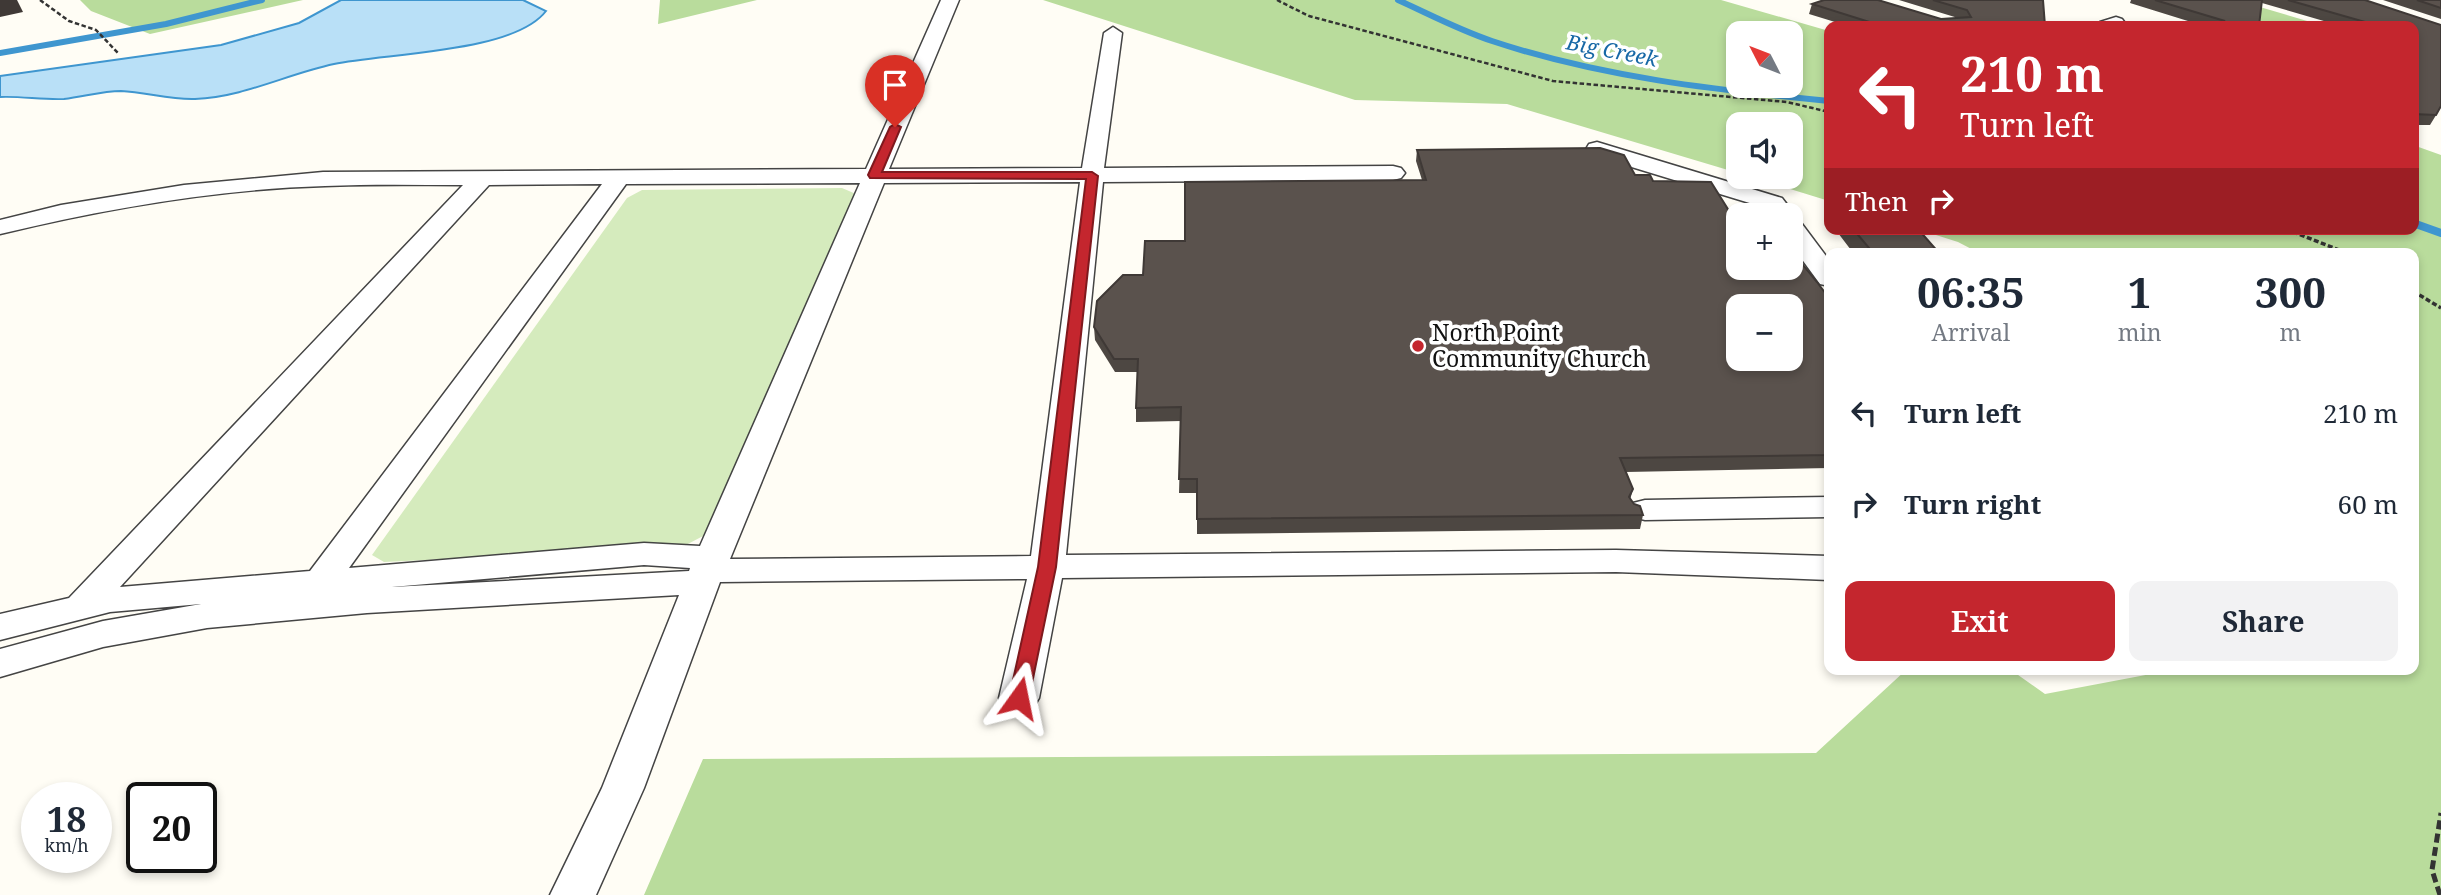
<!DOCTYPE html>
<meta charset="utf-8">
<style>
:root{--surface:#fff;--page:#f2f2f3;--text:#1f2937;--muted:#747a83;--accent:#c4262e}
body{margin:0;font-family:"Noto Serif",serif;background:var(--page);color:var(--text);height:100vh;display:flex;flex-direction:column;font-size:26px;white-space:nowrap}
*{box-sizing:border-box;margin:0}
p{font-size:23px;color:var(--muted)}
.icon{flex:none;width:38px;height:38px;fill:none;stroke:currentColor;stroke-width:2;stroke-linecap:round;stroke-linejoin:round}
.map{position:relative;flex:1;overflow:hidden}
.drawer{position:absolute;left:1824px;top:248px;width:595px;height:427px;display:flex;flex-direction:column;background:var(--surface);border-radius:14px;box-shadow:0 4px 10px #0003}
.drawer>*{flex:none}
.top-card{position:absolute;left:1824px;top:21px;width:595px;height:214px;border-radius:14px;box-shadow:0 4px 10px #0003;background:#c4262e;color:#fff;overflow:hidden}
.needle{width:46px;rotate:312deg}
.tools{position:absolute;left:1726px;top:21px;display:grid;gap:14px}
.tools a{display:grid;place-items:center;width:77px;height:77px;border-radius:14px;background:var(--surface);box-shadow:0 4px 10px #0003;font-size:35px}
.speed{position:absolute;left:21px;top:782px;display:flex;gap:14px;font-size:35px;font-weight:700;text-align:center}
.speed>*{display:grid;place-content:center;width:91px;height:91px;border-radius:50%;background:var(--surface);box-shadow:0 4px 10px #0003;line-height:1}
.speed small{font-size:18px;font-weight:400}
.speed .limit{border:4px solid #111;border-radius:10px;background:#fff;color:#111}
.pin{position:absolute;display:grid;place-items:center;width:60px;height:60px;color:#fff;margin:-72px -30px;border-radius:50% 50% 50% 0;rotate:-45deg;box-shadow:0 0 7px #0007}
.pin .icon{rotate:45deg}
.me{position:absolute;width:77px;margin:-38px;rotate:12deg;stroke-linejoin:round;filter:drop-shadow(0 0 5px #0008)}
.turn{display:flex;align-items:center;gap:24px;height:147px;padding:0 21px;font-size:32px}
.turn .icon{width:91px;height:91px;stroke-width:2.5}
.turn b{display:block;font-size:49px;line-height:60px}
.then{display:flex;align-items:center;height:66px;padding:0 21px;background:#0003;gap:14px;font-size:26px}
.eta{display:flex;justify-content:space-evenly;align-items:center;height:119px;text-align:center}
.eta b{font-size:42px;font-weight:700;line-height:49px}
.button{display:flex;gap:14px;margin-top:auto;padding:14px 21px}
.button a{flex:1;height:80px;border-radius:14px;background:var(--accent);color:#fff;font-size:28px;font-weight:700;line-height:80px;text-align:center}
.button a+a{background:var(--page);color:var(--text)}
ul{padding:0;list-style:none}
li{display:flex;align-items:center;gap:21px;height:91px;padding:0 21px}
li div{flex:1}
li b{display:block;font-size:26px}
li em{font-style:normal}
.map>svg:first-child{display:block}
.green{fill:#d5ebbd}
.forest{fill:#b9dc9c;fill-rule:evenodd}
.water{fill:#b9e0f7;stroke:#3f96cf;stroke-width:2}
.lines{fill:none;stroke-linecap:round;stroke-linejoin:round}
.stream-far1{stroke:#3f96cf;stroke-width:6}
.stream{stroke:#3f96cf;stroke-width:8}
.minor-casing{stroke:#444;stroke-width:3}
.path-far2{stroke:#333;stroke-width:2.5;stroke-dasharray:4.5 2.5;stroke-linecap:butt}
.path-far1{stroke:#333;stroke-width:3.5;stroke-dasharray:5 2.5;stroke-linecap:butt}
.path{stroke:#333;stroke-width:5;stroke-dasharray:9 4.5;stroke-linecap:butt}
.minor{fill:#fff;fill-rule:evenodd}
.wall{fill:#4d4742}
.shaded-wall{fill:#3f3936}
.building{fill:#5a524d;stroke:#3f3936;stroke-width:2;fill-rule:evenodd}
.route{fill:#c4262e;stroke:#7f191e;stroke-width:2}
.poi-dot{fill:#c4262e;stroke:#fff;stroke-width:2.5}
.labels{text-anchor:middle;stroke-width:7;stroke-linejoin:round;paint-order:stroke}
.far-water-label{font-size:21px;font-style:italic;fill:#1768a6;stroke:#fff}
.poi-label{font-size:23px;fill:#111;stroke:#fff;text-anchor:start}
</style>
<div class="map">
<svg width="2441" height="895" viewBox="0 0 2441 895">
<rect width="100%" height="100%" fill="#fffdf5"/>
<path class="green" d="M842,188L856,194L709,533L680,548L384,562L372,555L627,198L642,190Z"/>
<path class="forest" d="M80,0H303L150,34L91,11Z
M660,0H757L658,24Z
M1043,0H1721L1829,31V201L1751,177H1790V124H1738V173L1507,104L1355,100ZM1790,33V86H1738V33Z
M2236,0L2324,26H2238Z
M2413,145L2441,155V895H644L703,759L1816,753L1906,670H2011L2045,694L2172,670H2413V254H1981L1958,242L1917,229H2413Z"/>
<path class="water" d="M341,0H523L546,11C514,53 386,53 334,64C287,74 244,97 195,99C170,100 146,92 121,91C102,91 83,97 64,99C43,100 21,96 0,97V76L221,45L299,23Z"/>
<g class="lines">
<path class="stream-far1" d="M1398,0C1429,14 1459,30 1492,41C1600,77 1715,90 1829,101
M0,53L166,24L262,0"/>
<path class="stream" d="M2413,223L2441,233"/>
<g class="minor-casing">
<path id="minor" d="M941,0H959L889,169L1082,168L1104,33L1113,27L1122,33L1104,168L1393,166L1401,168L1405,173L1401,178L1393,180L1103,182L1066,555L1616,550L1829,556V580L1616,572L1062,578L1039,698L1033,708L1019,712L1005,708L999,698L1027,579L720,582L644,788L596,895H550L602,788L679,595L367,613L207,628L103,647L0,677V649L103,621L201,604L110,612L0,640V614L69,598L463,185C417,185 371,184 325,186C219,189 103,209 0,234V220L61,205L184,185L323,172L866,169ZM1080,182L1031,556L730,559L884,183ZM860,183L700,546L644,543L349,568L626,184ZM602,184L310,571L120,587L489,185ZM644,565L690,568L689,571L392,587Z
M2116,17L2122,19L2125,23L2123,26H2098L2100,22Z
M1597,142L1782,198L1795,215L1793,218L1799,220L1829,260V286L1820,284L1790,243V215H1771L1766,208L1589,154L1586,149L1589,144Z
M1829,497V517L1645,520L1633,517L1628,510L1633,503L1645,500Z"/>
</g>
<path class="path-far2" d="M40,0L69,21L96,30L118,53
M1277,0L1309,16L1553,81L1787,102L1829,112"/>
<path class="path-far1" d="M2286,229L2349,254
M2413,291L2441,308"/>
<path class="path" d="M2440,895L2432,870L2441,813"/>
<use href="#minor" class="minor"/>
</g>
<path class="wall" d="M1821,0H1878L1941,19L1958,18L1899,0H2043L2045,26H1848L1809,14L1812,4L1821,2Z
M2131,0H2365L2441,25V107L2430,125H2413V26H2341L2262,3L2259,26H2204L2130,3Z
M2383,0H2441V19Z
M1417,150L1635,175L1653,181L1731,214L1829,298V468L1626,472L1633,489L1630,500L1643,515L1640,529L1197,534V493H1179L1181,421L1136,422V408L1138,372H1115L1095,340L1094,327L1143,275L1422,180L1416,161Z
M1835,229H1918L1940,254H1854Z"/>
<path class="shaded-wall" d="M0,0H17L23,12L0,17Z"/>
<path class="building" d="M1824,0H1878L1941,19L1971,17L1967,10L1933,0H2043L2045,26H1882L1812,4Z
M2155,0H2262L2259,26H2200L2225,21Z
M2288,0H2365L2441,25V106L2436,115L2413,114V26H2379Z
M2417,0H2441V8Z
M1600,148L1624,155L1635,175H1650L1653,181L1711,182L1731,214L1763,215H1738V268H1790V249L1817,282L1829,298V455L1620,458L1633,489L1629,497L1634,504L1640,506L1643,515L1197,519V479H1179L1181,407L1136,408L1138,359H1114L1094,327L1097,301L1123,275H1143L1145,241H1185V182L1426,180L1417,150ZM1738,306H1790V359H1738Z
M1853,229H1918L1940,254H1874Z"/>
<path class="route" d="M895,124L901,127L882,172H1092L1098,176L1056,567L1029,698L1026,703L1019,705L1012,703L1009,698L1038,567L1086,179L870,178L868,175L890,127Z"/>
<circle class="poi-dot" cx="1418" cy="346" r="7"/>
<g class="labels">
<g class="far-water-label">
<text transform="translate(1612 51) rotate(11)" y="7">Big Creek</text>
</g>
<g class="poi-label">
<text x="1432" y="341">North Point<tspan x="1432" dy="26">Community Church</tspan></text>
</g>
</g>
</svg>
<div class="tools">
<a><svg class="needle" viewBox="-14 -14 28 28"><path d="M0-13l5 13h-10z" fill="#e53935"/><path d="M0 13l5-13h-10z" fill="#747a83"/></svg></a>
<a><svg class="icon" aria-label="sound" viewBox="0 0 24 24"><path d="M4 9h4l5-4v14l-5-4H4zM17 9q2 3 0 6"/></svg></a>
<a>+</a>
<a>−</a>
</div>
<div class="speed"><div>18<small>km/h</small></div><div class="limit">20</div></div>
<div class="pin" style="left:895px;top:127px;background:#d93025"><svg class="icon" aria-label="arrive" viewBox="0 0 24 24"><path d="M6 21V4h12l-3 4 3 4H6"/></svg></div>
<svg class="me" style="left:1019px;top:698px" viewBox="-20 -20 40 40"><path d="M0-17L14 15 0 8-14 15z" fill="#c4262e" stroke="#fff" stroke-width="4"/></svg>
<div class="top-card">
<div class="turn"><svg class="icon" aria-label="left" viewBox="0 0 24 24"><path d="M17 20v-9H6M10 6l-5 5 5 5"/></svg><div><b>210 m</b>Turn left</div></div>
<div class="then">Then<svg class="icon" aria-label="right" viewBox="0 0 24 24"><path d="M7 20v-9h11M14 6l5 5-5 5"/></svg></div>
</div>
<section class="drawer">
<div class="eta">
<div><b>06:35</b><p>Arrival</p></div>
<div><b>1</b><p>min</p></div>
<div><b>300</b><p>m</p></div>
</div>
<ul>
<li><svg class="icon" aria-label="left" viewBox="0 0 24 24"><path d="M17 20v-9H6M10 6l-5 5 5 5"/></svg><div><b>Turn left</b></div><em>210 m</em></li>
<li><svg class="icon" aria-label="right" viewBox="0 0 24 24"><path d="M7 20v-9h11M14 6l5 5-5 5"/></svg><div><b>Turn right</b></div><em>60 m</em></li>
</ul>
<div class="button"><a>Exit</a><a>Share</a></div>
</section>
</div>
